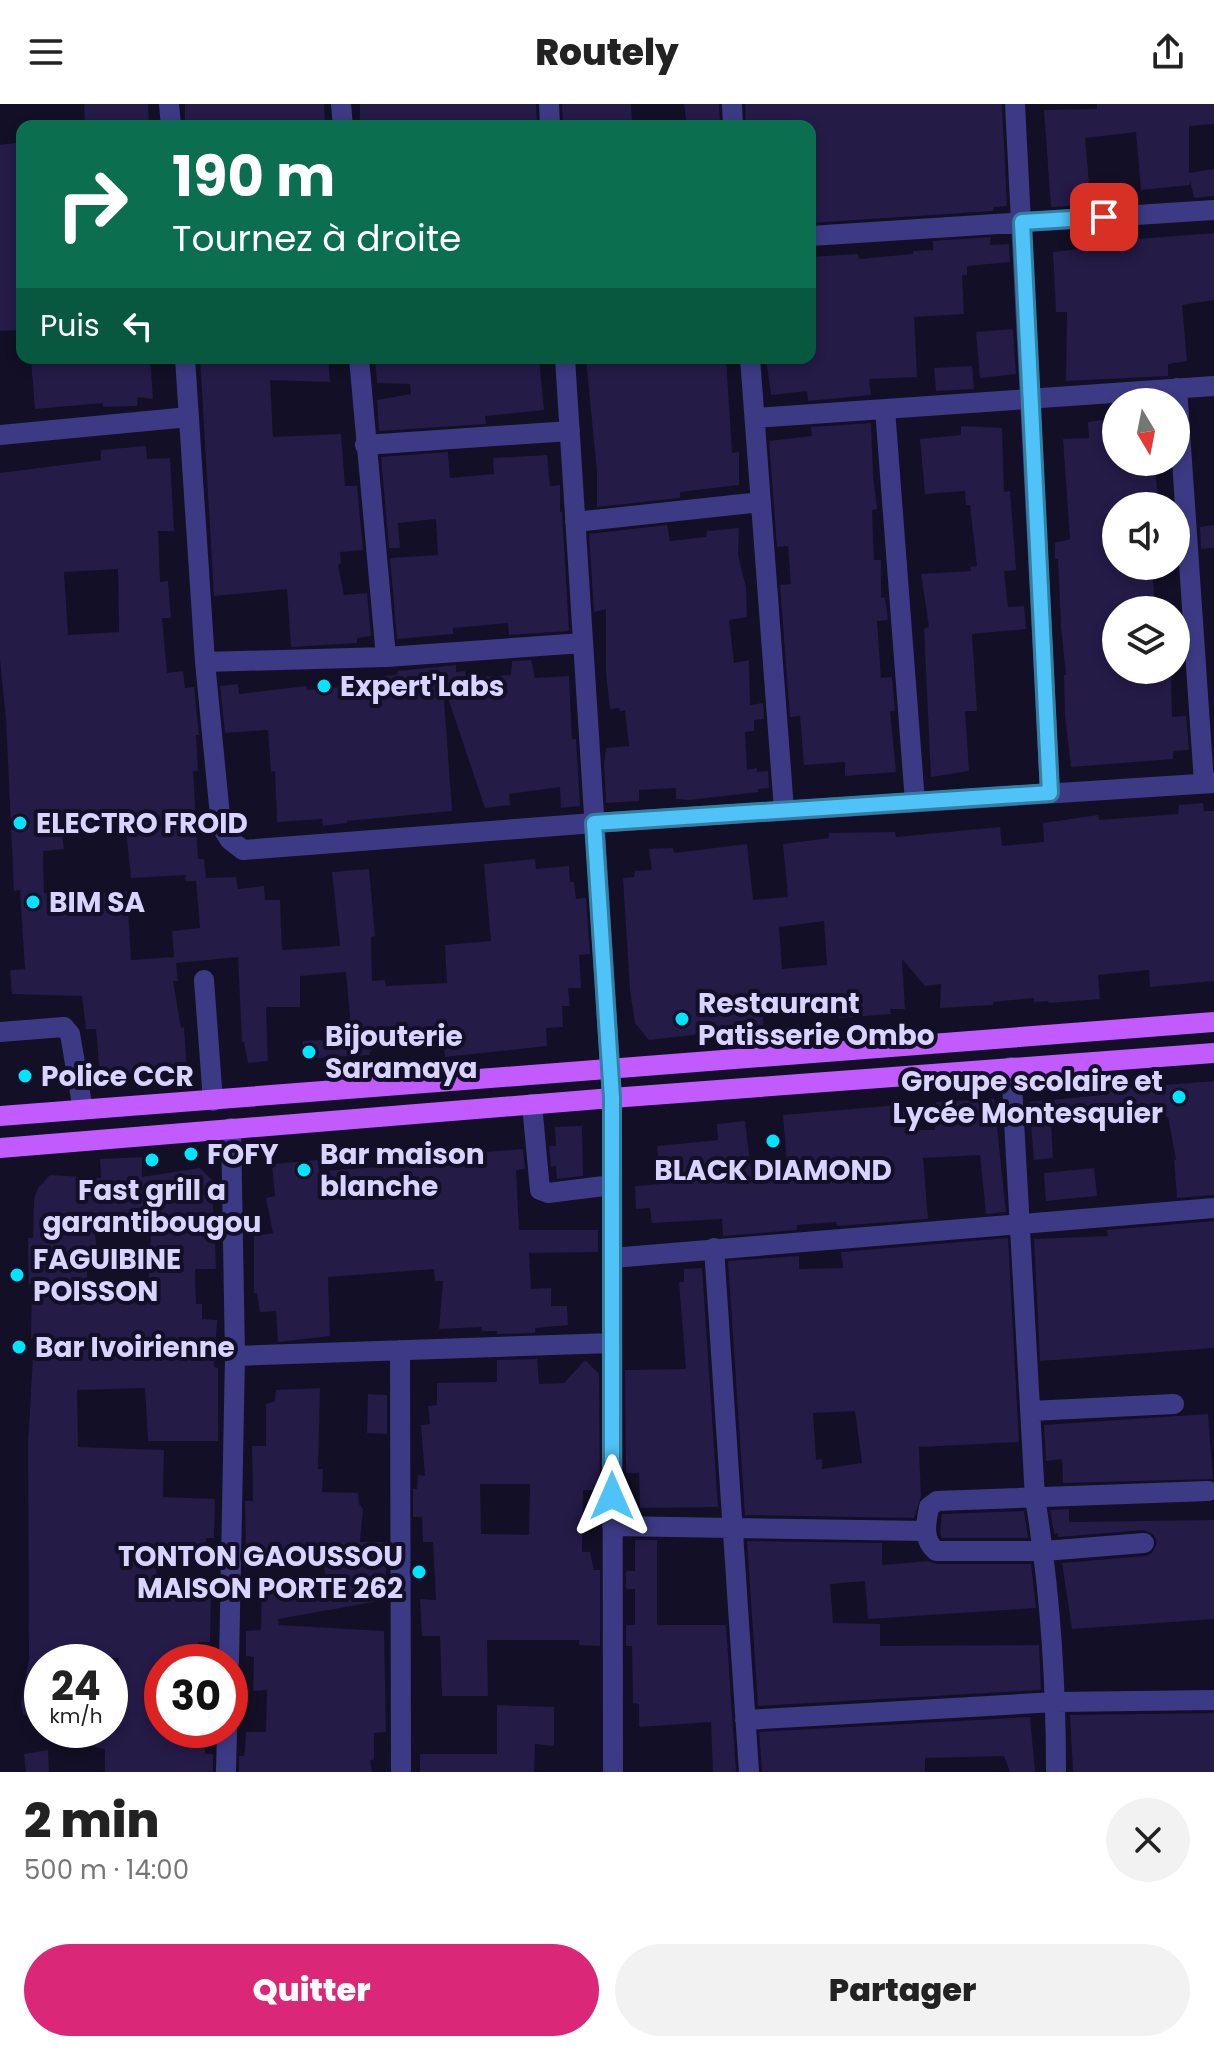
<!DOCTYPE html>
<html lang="fr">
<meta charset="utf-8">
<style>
:root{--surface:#fff;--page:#f2f2f2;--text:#222;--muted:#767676;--accent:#db2777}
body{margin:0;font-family:Poppins,sans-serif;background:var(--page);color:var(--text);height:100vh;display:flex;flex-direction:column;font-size:30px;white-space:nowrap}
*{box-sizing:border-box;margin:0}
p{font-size:26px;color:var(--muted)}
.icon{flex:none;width:44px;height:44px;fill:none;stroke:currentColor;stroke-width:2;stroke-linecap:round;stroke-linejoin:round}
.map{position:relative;height:1668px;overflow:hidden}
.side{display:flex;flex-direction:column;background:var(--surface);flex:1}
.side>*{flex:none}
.hud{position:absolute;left:16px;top:16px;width:800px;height:244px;border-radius:16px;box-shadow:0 4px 12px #0003;background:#0b6e4f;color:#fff;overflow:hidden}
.needle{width:52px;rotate:170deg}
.fabs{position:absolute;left:1102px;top:284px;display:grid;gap:16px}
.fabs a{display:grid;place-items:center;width:88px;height:88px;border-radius:50%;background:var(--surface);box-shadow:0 4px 12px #0003;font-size:40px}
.speed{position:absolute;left:24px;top:1540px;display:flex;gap:16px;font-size:40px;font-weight:700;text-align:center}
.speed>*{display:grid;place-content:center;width:104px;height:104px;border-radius:50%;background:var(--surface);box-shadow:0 4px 12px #0003;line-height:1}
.speed small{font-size:20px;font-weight:400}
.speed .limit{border:12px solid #d22;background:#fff;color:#111}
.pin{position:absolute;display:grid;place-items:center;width:68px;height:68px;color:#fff;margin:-34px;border-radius:16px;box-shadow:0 4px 12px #0006}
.me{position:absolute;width:88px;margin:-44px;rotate:0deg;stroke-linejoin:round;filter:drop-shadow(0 0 6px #0008)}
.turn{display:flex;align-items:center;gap:28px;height:168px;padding:0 24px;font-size:36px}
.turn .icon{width:104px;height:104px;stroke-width:2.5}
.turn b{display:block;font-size:56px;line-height:68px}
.then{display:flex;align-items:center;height:76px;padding:0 24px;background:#0003;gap:16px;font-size:30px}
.round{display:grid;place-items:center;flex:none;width:84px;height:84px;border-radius:42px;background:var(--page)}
.headline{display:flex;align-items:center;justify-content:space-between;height:136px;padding:0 24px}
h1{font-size:48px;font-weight:800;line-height:60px}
.action{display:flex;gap:16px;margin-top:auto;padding:16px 24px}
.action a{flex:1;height:92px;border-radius:48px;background:var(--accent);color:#fff;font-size:32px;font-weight:800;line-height:92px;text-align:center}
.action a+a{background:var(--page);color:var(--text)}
header{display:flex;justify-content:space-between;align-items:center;height:104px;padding:0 24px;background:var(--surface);font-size:36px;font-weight:800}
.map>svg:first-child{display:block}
.building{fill:#241b47;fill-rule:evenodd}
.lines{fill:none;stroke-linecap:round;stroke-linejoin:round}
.minor{stroke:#3d3a85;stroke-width:20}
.major{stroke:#c25bff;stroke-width:20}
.route-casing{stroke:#337fa1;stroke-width:20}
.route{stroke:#4fc3f7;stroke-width:14}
.poi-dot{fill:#00e5ff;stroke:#130f26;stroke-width:3}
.labels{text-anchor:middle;stroke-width:8;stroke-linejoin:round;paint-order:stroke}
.poi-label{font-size:28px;font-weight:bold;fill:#d9d4ff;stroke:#130f26;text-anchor:start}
</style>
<header><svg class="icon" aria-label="menu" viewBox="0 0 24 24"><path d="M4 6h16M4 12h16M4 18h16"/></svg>Routely<svg class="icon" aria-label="share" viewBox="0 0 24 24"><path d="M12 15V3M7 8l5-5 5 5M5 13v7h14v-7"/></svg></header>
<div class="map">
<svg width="1214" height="1668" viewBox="0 0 1214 1668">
<rect width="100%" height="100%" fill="#130f26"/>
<path class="building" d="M84,0H148L149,22H85Z
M185,0H324L325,20L324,22H305V19L185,22Z
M360,0H536L537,22H360Z
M562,0H631L632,22H563Z
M684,0H719L720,22H687Z
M745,0H1002L1007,102L994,103L993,107L810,119V22H746Z
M1097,0H1214V20L1189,22V69L1214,65V92L1194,94L1190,76V81L1141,86L1136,28L1085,34L1091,101L1051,103L1044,6L1097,5Z
M22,38V226L0,227V41Z
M1214,129V196L1182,201L1187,257L1168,260V272L1066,277L1067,208H1056L1053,148L1098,143V134L1137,131V135Z
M991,133L990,141L1009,140L1010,158L967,162V171H962L964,210L914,213L917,273L869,275L871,291L808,297L807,287L771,291L766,254H810V153L858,150L859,155L913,150V147L933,146V137Z
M1013,225L1016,270L980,274L976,228Z
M67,254H150L153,295L138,293L137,302L103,303V299L35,305L31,257Z
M200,254H328L330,278L270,276L273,333L341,330L345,382H357L363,446L340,448L341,459L338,461L344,491L367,489L371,532L357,534V539L291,543L287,485L214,492Z
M375,254H539L544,306L485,312L486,320L379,327L377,296L411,290L410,280L377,279Z
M586,254H726L732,349L739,348V381L680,388V394L597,403V368Z
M972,262L974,285L936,287L934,264Z
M1116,314V358H1154L1159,402H1116V462H1152L1155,506H1116V566H1168L1169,572H1171L1172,613L1186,612L1189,646L1173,647V655L1071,663L1065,612L1064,571H1066L1061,523L1058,455H1055V439L1070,435L1063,335L1089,334L1088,318Z
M871,319L873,371L877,405L872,406L874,456H881V494L885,493L888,516L877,517L881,574L892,573L895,607H890L896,668L845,672V658L804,661L800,612L790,613L780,481L791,480L788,442L777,443L769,337L812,332L811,323Z
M961,322L1002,324L1004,388L1010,387L1016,466L1004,467L1008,503L1024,502L1026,525L972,530L977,607H965L969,667L931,673L924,525L929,523L921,470L971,467L970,463L977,462L970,401H966L965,387L925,390L920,335L961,331Z
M146,342L147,355L170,354L174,427H158L160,478L168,477L171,514H162L167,569L183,567L185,584L194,583L199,631H196L198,667H193L198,755H204L206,774L236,773L238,785L264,782L265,796H280L282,846L340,842L332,768L369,765L375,832L371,833L372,877L385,876L386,882L447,879L445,841L491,837L484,760L535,755L536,765L569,762L570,778H574L576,795L586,794L590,850L579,851L581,884H568L570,902H562L563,923L546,924L547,942L445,953L443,936L421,937V934L375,938L369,951L303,955V937L344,935V925L351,924L346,868L300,872V903H266L268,957L248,959L244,938H242L238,853L176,859L178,877H173L181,924L184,923L187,964L100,972L96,925H86L82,892L12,890L10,866L25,865L20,786L14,787L6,615L0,556V369L101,356V346ZM118,465L119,528L68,531L64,468ZM109,722V727L126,726L131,774L186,771L185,777H196L200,824L172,827L174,853L131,856L127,787L61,792V789H44L43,747L64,745L61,725Z
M448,348L450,374L494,370L493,354L547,351L550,382L560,381V408H562L569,527L509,531L508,519L453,524V530L397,535L390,454L438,451L436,415L398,419L400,444H389L381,353Z
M667,421L670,437L706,433L707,427L739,424L738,451L746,483L747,513L729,516L734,559L749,556L750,601L763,599L764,615L754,616V627L745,628L747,666L757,664V668L768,667L769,684L758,685V688L690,696L676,695V684L639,686V697L606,699L604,660L606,644L629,642L625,606L620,607L619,604L610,605L606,569V505L594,508L589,430Z
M1214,421V444L1201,445L1200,423Z
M531,556L535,574L569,572L572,635H576L580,702L561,704L560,683L509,690L510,701L485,704L448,594L444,595L452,707L347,717V719L323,722L322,715L277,718L275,667L271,668L268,626L225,629L220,582L238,580L239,590L306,582L307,586L341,583V575L397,571L398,567L456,561V568L465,567L466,574L511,571L512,557Z
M1203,699L1204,707H1214V877L1150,883L1149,866L1098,871L1100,895L1049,899L1048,897L1034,898V894L993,898V901L940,904L941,880L925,882L902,855L905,905H890L891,910L839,914V905L803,909L802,897L762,902L764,927H728L649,936L635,919L630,887L623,774L634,773L635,767L652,766L649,745L673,744L674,749L747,740L753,796L788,793L783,740L829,734V729L895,728L896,733L1000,723L1002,742L1044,738L1043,719L1098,711L1099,716L1178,710L1179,701ZM824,817L827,861L782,865L779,823Z
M1214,977V1091L1177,1094L1174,1056H1176L1168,1013L1165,1012L1051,1020L1053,1054L1034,1056L1029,998L1103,991V986Z
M994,995L1006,1108L986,1110L980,1051L923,1054L928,1115L837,1122L836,1118L797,1121V1126L723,1132L722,1115L652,1119L650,1104L636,1105L635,1082L661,1080L657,1042L718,1036L717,1020L745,1017L751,1065L764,1072L788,1070L783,1011L911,1000L913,1026H935L936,998Z
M582,1022L583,1072L557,1075L556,1062L551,1063L549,1042H556L555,1023Z
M523,1045L525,1065L516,1066L519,1126H598V1148L529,1149L531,1185L551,1184V1202H567L568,1221L535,1224V1229L497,1230V1227H482L481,1223L439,1225L443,1177H435L434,1165L328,1173L330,1232L278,1238L276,1207L260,1208L257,1189H254V1132L273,1129L266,1094L275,1092L272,1060L318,1056L319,1067L337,1066L378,1063V1056Z
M142,1053V1073L200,1064L215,1079L217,1098H213L216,1165H195L196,1200H202V1215L217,1216L214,1263L218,1264V1337H148L145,1284L77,1286L78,1343L164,1346L163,1393L215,1395L214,1434H206L205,1456H157L156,1484L211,1487L210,1538H198L199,1558H162V1626H192V1637H206L205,1650H213V1668H105V1645L55,1634L56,1626H118L119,1554L56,1552V1558H42V1612L23,1611L21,1599L29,1555L28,1341L34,1235H31L32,1181L29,1180L28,1134H33L34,1095L38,1084L50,1071L101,1074L100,1055ZM151,1127L148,1189L87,1188V1149L97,1148L95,1129Z
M1094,1064L1097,1092L1046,1097L1044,1069Z
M1214,1117V1244L1040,1257L1034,1135L1108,1132L1107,1126Z
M1008,1134L1019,1338L919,1343L921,1393L914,1414L745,1411L728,1157L799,1152V1165L843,1164L841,1148ZM855,1307L862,1359L822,1365V1355L816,1356L813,1309Z
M702,1164L718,1403L640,1404L639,1369H626L625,1266L686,1265L679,1178H684V1165Z
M537,1255L539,1280L564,1279L585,1256L599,1270L600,1386H583L582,1448H590L594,1466H600V1542L579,1541V1536H487L488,1592H442L440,1532H422L420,1495L436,1496L433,1438H423L422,1413H413V1385H417L418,1371L425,1372L421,1321L430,1320L428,1302L437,1301V1279L497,1278V1256ZM480,1380H530L529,1431L481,1430Z
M320,1284L318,1365H323L322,1388L358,1389L359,1400L363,1405L360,1438H387L385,1496L278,1515L279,1521L384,1527L386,1628L374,1629V1655L370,1657L372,1668H239V1652H244L245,1647L246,1628H266L267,1586L253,1587L254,1553L246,1552V1527L261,1526L262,1475H276L277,1490L327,1493L323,1455L246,1454L245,1397H253L252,1342H266V1300L275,1297L276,1286Z
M368,1290L387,1291V1330L367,1329Z
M1208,1310L1213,1375L1063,1379L1062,1355L1046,1357L1044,1321Z
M1069,1405V1418L1214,1416V1515L1072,1525L1062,1459L1145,1452L1152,1449L1157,1439L1154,1431L1144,1426L1058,1433V1429L1054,1430L1050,1406Z
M1024,1407L1028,1434H942L940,1429L942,1410Z
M635,1436H657V1521H726L736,1668H713L711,1618L639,1623V1600L633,1599L632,1542H626V1521H635V1485H626V1467H635Z
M747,1437L882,1439V1461L928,1457L936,1460H1031L1036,1504L868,1515L865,1477L830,1480L833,1519L880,1520V1542L1039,1541L1041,1586L758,1602Z
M497,1601L554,1603V1642L535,1640L534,1668H420V1650H497Z
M1214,1609V1668H1073L1070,1611Z
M1030,1613L1035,1668H1010L1004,1652L925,1654V1668H762L759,1628Z
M48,1646L49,1668H26L24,1650Z"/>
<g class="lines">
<path class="minor" d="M169,0L171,22
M341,0L343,22
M549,0L550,22
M732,0L733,22
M1015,0L1050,689
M810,132L1214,106
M185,254L205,558L221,722L230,736L243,746L594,719L1214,679
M359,254L386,553
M565,254L612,994L613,1668
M750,254L784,706
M1177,284L1204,679
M885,305L915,698
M755,314L1214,282
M0,331L189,313
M365,341L570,327
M575,418L761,398
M205,558L386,553L583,539
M204,876L213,997
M0,928L64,923L70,930L83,1006
M1011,963L1035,1394C1050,1484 1056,1576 1056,1668
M532,1000L540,1086L548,1089L612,1081
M714,1144L749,1668
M612,1154L1214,1104
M400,1246L401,1668
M235,1252L612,1239
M1031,1307L1174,1300
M612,1422L925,1427
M1144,1439L1044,1447H936C922,1435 926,1419 929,1403L937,1397L1208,1387
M229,1558L235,1252L231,1024
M745,1616L1056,1598L1214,1596
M226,1668L227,1626"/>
<path class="major" d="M0,1012L1214,918
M0,1044L612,994L1214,949"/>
</g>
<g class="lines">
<g class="route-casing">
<path id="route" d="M612,1392V994L594,719L1050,689L1022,118L1104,113"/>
</g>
<use href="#route" class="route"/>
</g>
<g class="poi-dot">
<circle cx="324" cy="582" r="8"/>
<circle cx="20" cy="719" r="8"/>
<circle cx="33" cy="798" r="8"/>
<circle cx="682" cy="915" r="8"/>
<circle cx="309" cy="948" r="8"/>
<circle cx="25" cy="972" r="8"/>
<circle cx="1179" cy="993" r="8"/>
<circle cx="773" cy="1037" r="8"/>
<circle cx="191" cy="1050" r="8"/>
<circle cx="152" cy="1056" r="8"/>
<circle cx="304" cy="1066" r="8"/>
<circle cx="17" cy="1171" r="8"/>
<circle cx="19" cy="1243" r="8"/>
<circle cx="419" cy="1468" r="8"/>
</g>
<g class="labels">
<g class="poi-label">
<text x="340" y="592">Expert'Labs</text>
<text x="36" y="729">ELECTRO FROID</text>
<text x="49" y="808">BIM SA</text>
<text x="698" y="909">Restaurant<tspan x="698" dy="32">Patisserie Ombo</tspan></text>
<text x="325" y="942">Bijouterie<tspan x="325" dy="32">Saramaya</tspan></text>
<text x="41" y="982">Police CCR</text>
<text x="1163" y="987" text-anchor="end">Groupe scolaire et<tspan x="1163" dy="32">Lycée Montesquier</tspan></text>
<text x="207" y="1060">FOFY</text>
<text x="320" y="1060">Bar maison<tspan x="320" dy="32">blanche</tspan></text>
<text x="773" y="1076" text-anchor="middle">BLACK DIAMOND</text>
<text x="152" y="1096" text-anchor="middle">Fast grill a<tspan x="152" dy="32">garantibougou</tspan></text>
<text x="33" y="1165">FAGUIBINE<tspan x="33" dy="32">POISSON</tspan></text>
<text x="35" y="1253">Bar Ivoirienne</text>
<text x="403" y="1462" text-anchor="end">TONTON GAOUSSOU<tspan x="403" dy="32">MAISON PORTE 262</tspan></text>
</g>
</g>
</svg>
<div class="fabs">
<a><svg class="needle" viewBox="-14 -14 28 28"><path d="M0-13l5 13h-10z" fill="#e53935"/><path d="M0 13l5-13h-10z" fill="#767676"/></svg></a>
<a><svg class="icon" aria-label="sound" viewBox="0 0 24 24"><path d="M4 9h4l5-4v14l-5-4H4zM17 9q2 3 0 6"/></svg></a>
<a><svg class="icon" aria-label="layers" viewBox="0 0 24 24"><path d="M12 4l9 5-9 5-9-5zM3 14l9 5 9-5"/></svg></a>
</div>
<div class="speed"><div>24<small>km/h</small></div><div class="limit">30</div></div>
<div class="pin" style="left:1104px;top:113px;background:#d93025"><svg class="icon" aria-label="arrive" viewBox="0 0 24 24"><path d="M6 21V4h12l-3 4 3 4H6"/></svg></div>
<svg class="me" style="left:612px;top:1392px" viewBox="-20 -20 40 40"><path d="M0-17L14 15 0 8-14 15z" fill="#4fc3f7" stroke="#fff" stroke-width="4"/></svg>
<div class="hud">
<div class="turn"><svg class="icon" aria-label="right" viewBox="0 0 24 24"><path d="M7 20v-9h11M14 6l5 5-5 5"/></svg><div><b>190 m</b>Tournez à droite</div></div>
<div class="then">Puis<svg class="icon" aria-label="left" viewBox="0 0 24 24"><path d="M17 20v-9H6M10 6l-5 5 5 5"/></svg></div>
</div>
</div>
<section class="side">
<div class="headline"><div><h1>2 min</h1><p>500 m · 14:00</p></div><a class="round"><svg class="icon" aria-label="close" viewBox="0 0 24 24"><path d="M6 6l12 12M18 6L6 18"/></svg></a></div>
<div class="action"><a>Quitter</a><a>Partager</a></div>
</section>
